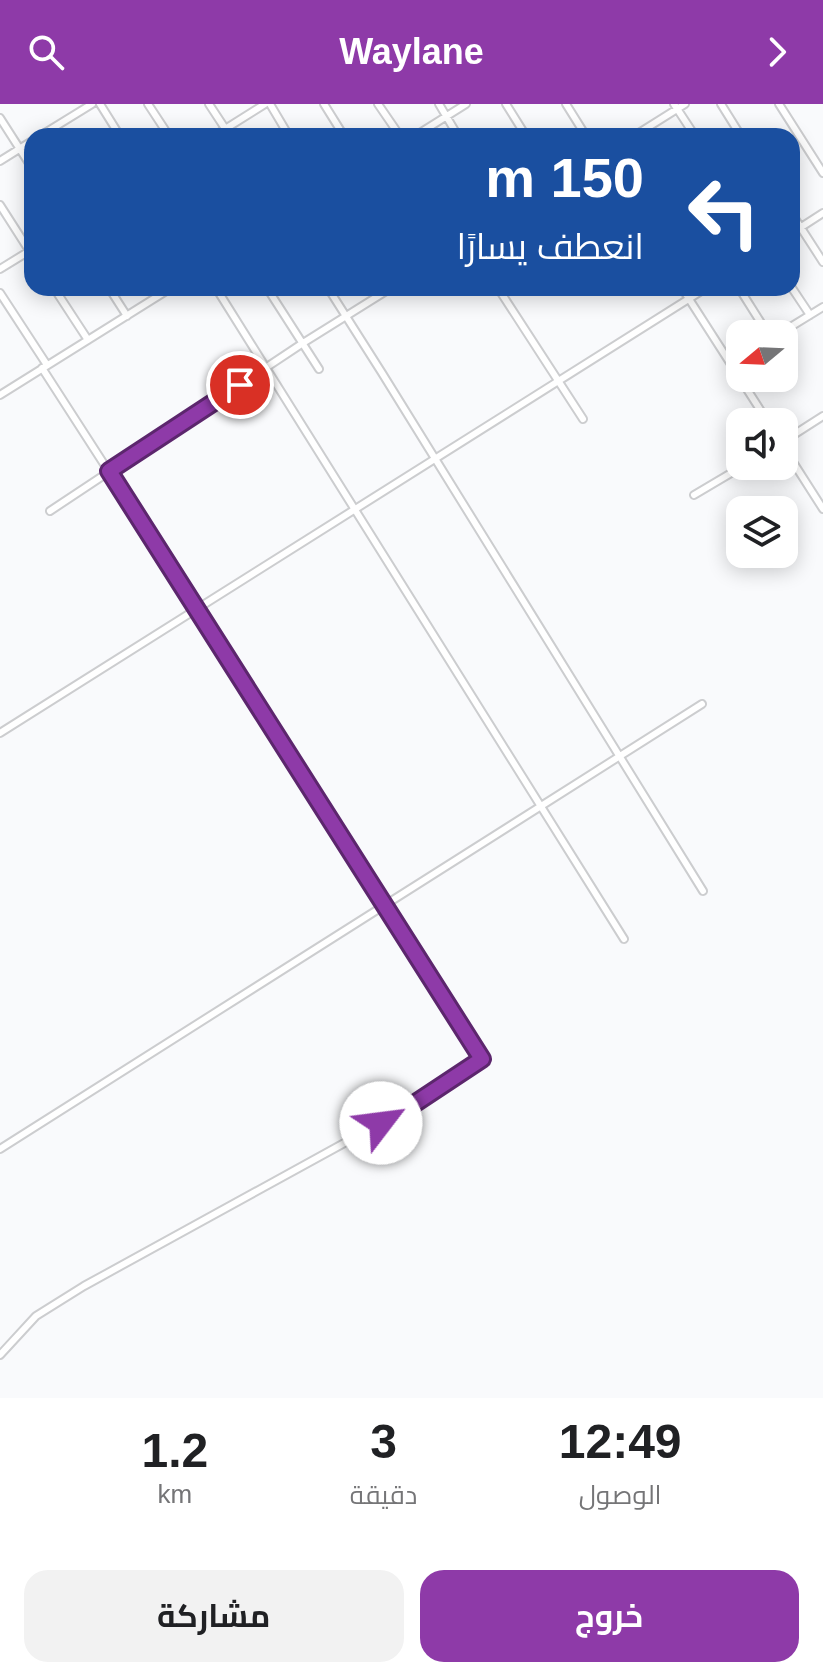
<!DOCTYPE html>
<html lang="ar">
<meta charset="utf-8">
<style>
:root{--surface:#fff;--page:#f2f2f2;--text:#202124;--muted:#757577;--accent:#8e3aa8}
body{margin:0;font-family:Helvetica,Cairo,sans-serif;background:var(--page);color:var(--text);direction:rtl;height:100vh;display:flex;flex-direction:column;font-size:30px;white-space:nowrap}
*{box-sizing:border-box;margin:0}
p{font-size:26px;color:var(--muted)}
.icon{flex:none;width:44px;height:44px;fill:none;stroke:currentColor;stroke-width:2;stroke-linecap:round;stroke-linejoin:round}
.map{position:relative;height:1294px;overflow:hidden;direction:ltr}
.details{display:flex;flex-direction:column;background:var(--surface);flex:1}
.details>*{flex:none}
.top-card{position:absolute;left:24px;top:24px;width:776px;height:168px;border-radius:24px;box-shadow:0 4px 20px #0003;direction:rtl;background:#1a4fa0;color:#fff;overflow:hidden}
.needle{width:52px;rotate:251deg}
.tools{position:absolute;left:726px;top:216px;display:grid;gap:16px}
.tools a{display:grid;place-items:center;width:72px;height:72px;border-radius:16px;background:var(--surface);box-shadow:0 4px 20px #0003;font-size:40px}
.pin{position:absolute;display:grid;place-items:center;width:68px;height:68px;color:#fff;margin:-34px;border:4px solid #fff;border-radius:50%;box-shadow:0 2px 8px #0007}
.me{position:absolute;width:88px;margin:-44px;rotate:60deg;stroke-linejoin:round;filter:drop-shadow(0 0 6px #0008)}
.turn{display:flex;align-items:center;gap:28px;height:168px;padding:0 24px;font-size:36px}
.turn .icon{width:104px;height:104px;stroke-width:2.5}
.turn b{display:block;font-size:56px;line-height:68px}
.eta{display:flex;justify-content:space-evenly;align-items:center;height:136px;text-align:center}
.eta b{font-size:48px;font-weight:700;line-height:56px}
.action{display:flex;gap:16px;margin-top:auto;padding:16px 24px}
.action a{flex:1;height:92px;border-radius:24px;background:var(--accent);color:#fff;font-size:32px;font-weight:700;line-height:92px;text-align:center}
.action a+a{background:var(--page);color:var(--text)}
header{display:flex;justify-content:space-between;align-items:center;height:104px;padding:0 24px;background:var(--accent);color:#fff;font-size:36px;font-weight:700}
.map>svg:first-child{display:block}
.lines{fill:none;stroke-linecap:round;stroke-linejoin:round}
.minor-casing{stroke:#cccdcf;stroke-width:10}
.minor{stroke:#fff;stroke-width:6}
.route-casing{stroke:#5c266d;stroke-width:20}
.route{stroke:#8e3aa8;stroke-width:14}
</style>
<header><svg class="icon" aria-label="forward" viewBox="0 0 24 24"><path d="M9 5l7 7-7 7"/></svg>Waylane<svg class="icon" aria-label="search" viewBox="0 0 24 24"><circle cx="10" cy="10" r="6"/><path d="M15 15l6 6"/></svg></header>
<div class="map">
<svg width="823" height="1294" viewBox="0 0 823 1294">
<rect width="100%" height="100%" fill="#f9fafc"/>
<g class="lines">
<g class="minor-casing">
<path id="minor" d="M100,0L120,32
M148,0L169,32
M209,0L230,32
M270,0L289,32
M324,0L344,32
M378,0L400,32
M439,0L458,32
M506,0L526,32
M566,0L586,32
M674,0L695,32
M721,0L741,32
M779,0L823,69
M0,14L32,64
M40,32L92,0
M214,32L265,0
M415,32L466,0
M634,32L685,0
M0,57L32,37
M0,101L32,151
M792,110L823,158
M792,129L823,109
M0,165L31,146
M54,184L88,236
M109,184L127,212
M216,184L624,835
M267,184L319,265
M328,184L382,269L703,787
M498,184L583,315
M682,184L768,318
M739,184L768,230
M792,184L810,211
M0,189L47,261
M779,230L823,203
M0,291L171,184
M784,337L823,312
M784,344L823,405
M694,391L743,362
M50,407L303,239L391,184
M0,629L706,184
M0,1045L702,600
M0,1251L36,1212L84,1182L408,1004L482,955L249,585L42,264"/>
</g>
<use href="#minor" class="minor"/>
</g>
<g class="lines">
<g class="route-casing">
<path id="route" d="M240,281L109,367L482,955L408,1004L381,1019"/>
</g>
<use href="#route" class="route"/>
</g>
</svg>
<div class="tools">
<a><svg class="needle" viewBox="-14 -14 28 28"><path d="M0-13l5 13h-10z" fill="#e53935"/><path d="M0 13l5-13h-10z" fill="#757577"/></svg></a>
<a><svg class="icon" aria-label="sound" viewBox="0 0 24 24"><path d="M4 9h4l5-4v14l-5-4H4zM17 9q2 3 0 6"/></svg></a>
<a><svg class="icon" aria-label="layers" viewBox="0 0 24 24"><path d="M12 4l9 5-9 5-9-5zM3 14l9 5 9-5"/></svg></a>
</div>
<div class="pin" style="left:240px;top:281px;background:#d93025"><svg class="icon" aria-label="arrive" viewBox="0 0 24 24"><path d="M6 21V4h12l-3 4 3 4H6"/></svg></div>
<svg class="me" style="left:381px;top:1019px" viewBox="-20 -20 40 40"><circle r="19" fill="#fff"/><path d="M0-13L10 11 0 6-10 11z" fill="#8e3aa8"/></svg>
<div class="top-card">
<div class="turn"><svg class="icon" aria-label="left" viewBox="0 0 24 24"><path d="M17 20v-9H6M10 6l-5 5 5 5"/></svg><div><b>150 m</b>انعطف يسارًا</div></div>
</div>
</div>
<section class="details">
<div class="eta">
<div><b>12:49</b><p>الوصول</p></div>
<div><b>3</b><p>دقيقة</p></div>
<div><b>1.2</b><p>km</p></div>
</div>
<div class="action"><a>خروج</a><a>مشاركة</a></div>
</section>
